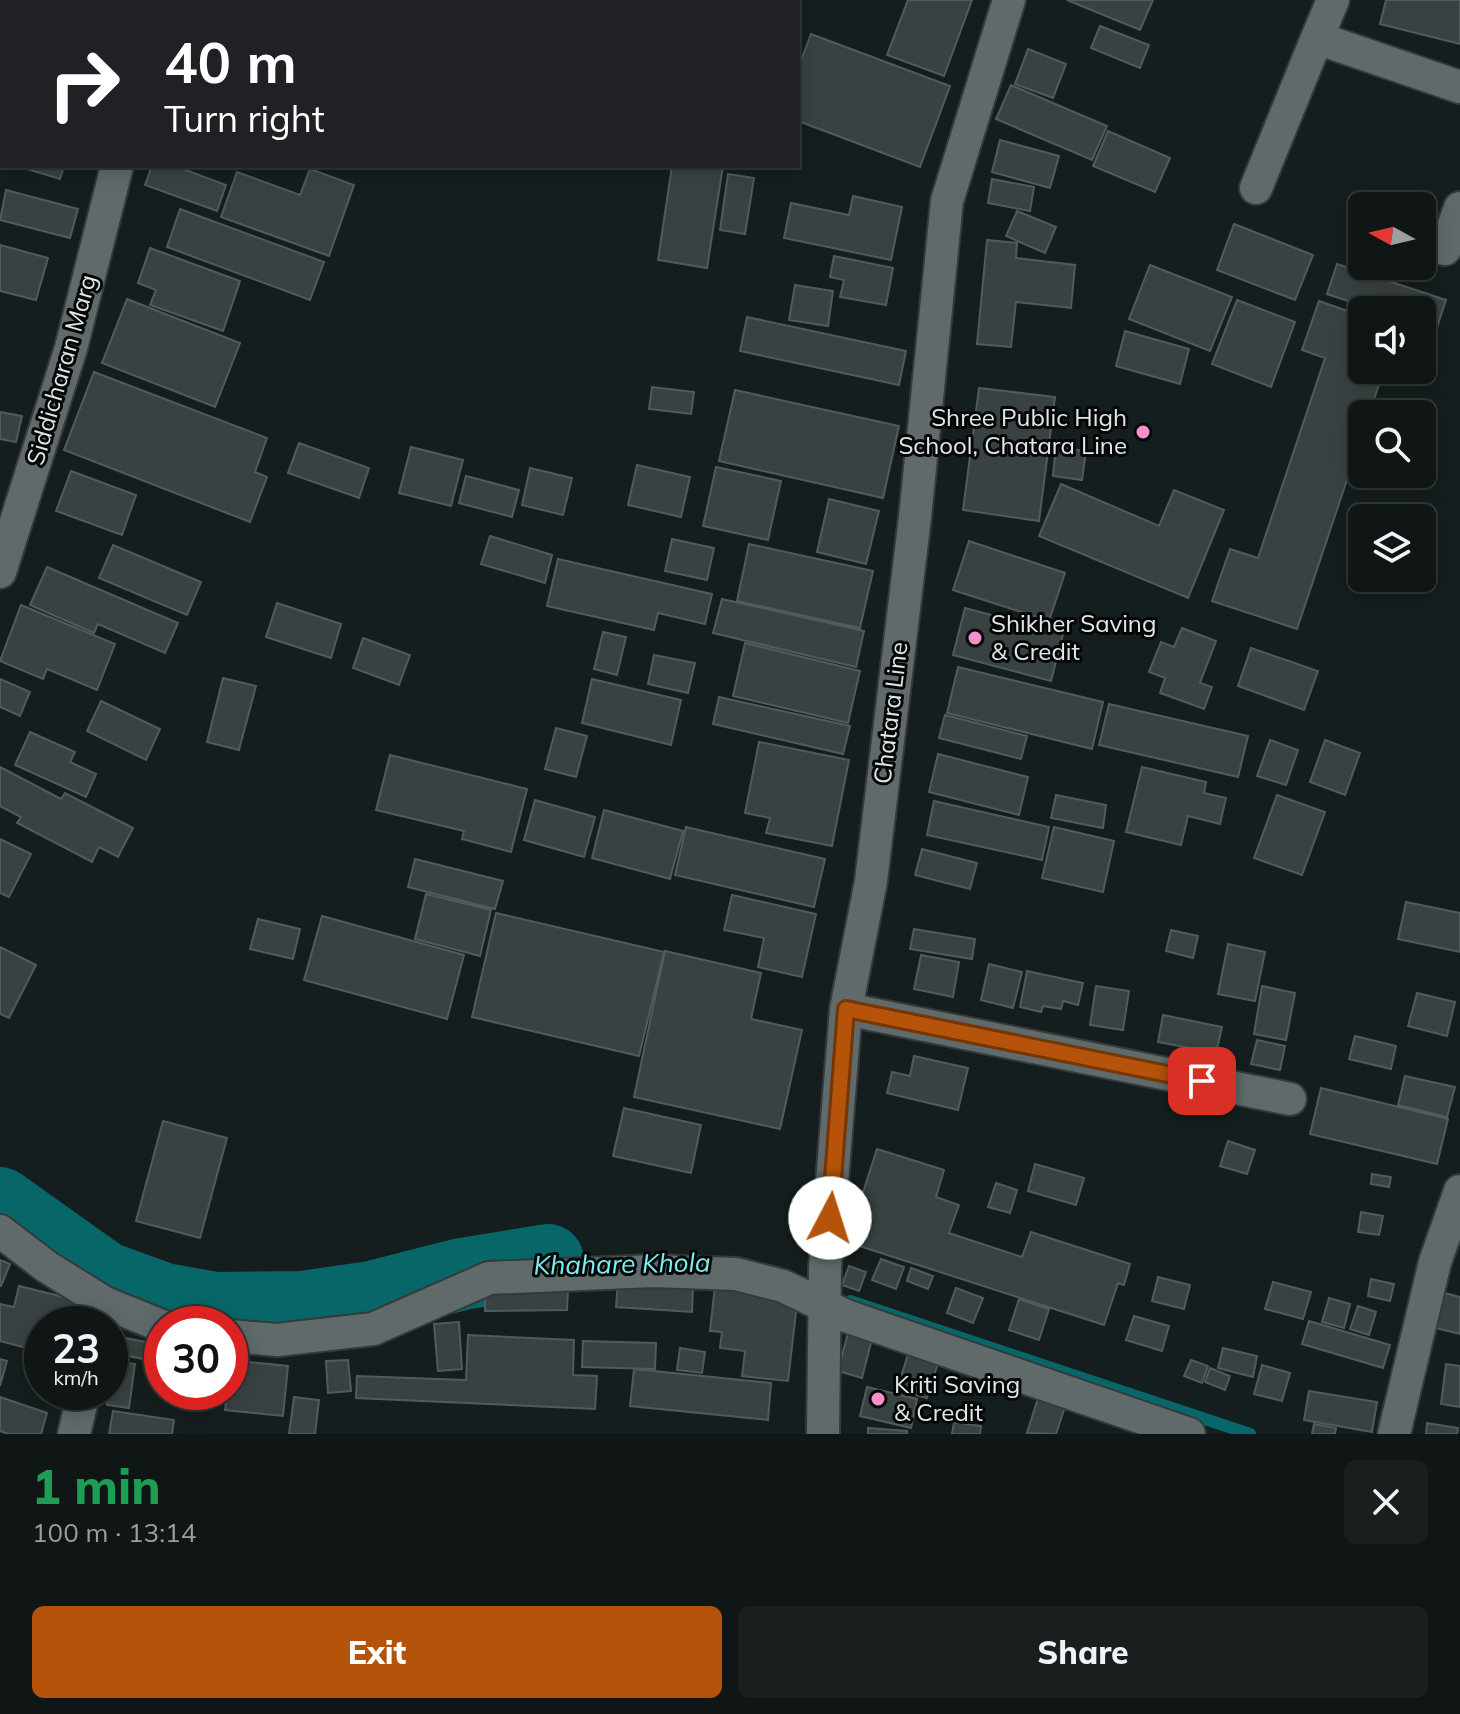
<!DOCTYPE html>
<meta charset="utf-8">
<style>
:root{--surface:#101616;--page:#191f1f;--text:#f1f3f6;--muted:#9c9fa1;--line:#303535;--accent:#b45309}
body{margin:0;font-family:Mulish,sans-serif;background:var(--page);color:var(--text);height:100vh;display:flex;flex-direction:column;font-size:30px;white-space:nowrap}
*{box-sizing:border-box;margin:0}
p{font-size:26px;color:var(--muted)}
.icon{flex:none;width:44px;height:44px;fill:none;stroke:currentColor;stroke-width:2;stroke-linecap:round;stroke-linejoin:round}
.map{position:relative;height:1434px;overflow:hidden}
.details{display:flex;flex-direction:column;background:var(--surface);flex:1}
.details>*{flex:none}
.top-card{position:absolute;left:0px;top:0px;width:800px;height:168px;box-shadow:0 4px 20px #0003,0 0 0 2px var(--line);background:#202124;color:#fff;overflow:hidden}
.needle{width:52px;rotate:278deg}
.tools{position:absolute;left:1348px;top:192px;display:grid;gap:16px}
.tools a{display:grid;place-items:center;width:88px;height:88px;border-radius:12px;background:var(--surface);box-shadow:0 4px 20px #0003,0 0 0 2px var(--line);font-size:40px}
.speed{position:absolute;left:24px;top:1306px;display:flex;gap:16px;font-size:40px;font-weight:700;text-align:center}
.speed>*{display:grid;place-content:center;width:104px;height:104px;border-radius:50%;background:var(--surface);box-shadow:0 4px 20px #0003,0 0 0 2px var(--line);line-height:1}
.speed small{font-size:20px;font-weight:400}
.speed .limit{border:12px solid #d22;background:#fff;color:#111}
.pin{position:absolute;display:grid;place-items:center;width:68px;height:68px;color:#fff;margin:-34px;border-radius:16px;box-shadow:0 4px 12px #0006}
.me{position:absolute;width:88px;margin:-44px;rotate:5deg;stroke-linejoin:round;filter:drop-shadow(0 0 6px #0008)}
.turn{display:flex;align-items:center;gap:28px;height:168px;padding:0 32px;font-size:36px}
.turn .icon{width:104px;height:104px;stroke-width:2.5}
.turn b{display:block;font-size:56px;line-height:68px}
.round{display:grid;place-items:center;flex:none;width:84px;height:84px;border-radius:12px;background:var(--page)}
.summary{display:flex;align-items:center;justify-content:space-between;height:136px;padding:0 32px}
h1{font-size:48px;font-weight:800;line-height:60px;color:#1e9e55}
.action{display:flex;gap:16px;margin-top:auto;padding:16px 32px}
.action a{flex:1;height:92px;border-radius:12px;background:var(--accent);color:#fff;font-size:32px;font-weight:800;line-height:92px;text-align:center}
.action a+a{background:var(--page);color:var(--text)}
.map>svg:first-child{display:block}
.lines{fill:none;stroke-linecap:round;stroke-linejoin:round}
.stream{stroke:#076768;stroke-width:12}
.river{stroke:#076768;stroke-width:72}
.building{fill:#394242;stroke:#525b5b;stroke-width:2}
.street-casing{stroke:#343939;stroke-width:36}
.street{stroke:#606a6a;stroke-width:32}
.route-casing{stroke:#753606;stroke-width:20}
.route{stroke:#b45309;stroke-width:14}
.poi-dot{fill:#f890cb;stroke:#050707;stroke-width:3}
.labels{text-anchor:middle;stroke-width:6;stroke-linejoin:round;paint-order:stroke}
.street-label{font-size:24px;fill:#e1e7e7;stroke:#050707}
.poi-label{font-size:24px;fill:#e1e7e7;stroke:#050707;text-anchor:start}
.water-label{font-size:26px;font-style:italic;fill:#79f1f1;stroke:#050707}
</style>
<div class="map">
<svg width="1460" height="1434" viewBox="0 0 1460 1434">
<rect width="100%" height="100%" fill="#151e1e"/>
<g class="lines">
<path class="stream" d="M850,1301L1250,1434"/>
<path class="river" d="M0,1203L104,1277L164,1299L215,1308L303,1307L372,1297L462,1274L548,1260"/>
</g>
<path class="building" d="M0,0H60L2,2V6Z
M212,0H259V2Z
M263,0H333L262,2Z
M434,0H478L434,2Z
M698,0H748L698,2Z
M908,0H972L944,76L887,55Z
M1067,0H1153L1140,30Z
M1386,0H1460V44L1380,24Z
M1100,26L1149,45L1140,68L1091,48Z
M2,33V69L0,68Z
M811,34L950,86L920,167L798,121V69Z
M1028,49L1066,64L1053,98L1015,84Z
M0,71L2,72V161H0Z
M1011,85L1107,126L1092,160L996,119Z
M1108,131L1170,158L1155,192L1093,166Z
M1000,140L1059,156L1050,188L992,172Z
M17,166H64L60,179Z
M152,166H175L226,185L217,211L145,185Z
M672,166H723L707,268L658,260Z
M310,169L354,185L329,256L221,217L237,172L300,195Z
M728,174L754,178L745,234L720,230Z
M992,179L1034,187L1030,211L988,203Z
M6,190L78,209L70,238L0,220Z
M853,196L902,207L891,260L784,238L791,203L849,215Z
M180,209L324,262L310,300L167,247Z
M1017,211L1056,227L1045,253L1006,236Z
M1234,224L1313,255L1295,300L1217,270Z
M987,240L1017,243L1016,258L1075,265L1071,308L1016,302L1011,347L977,344Z
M0,245L48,258L36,300L0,291Z
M150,248L240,281L223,331L150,305L156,290L138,283Z
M834,256L893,268L886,305L840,297L844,280L830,277Z
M1337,264L1446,300L1428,355L1422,353V310H1375L1327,294Z
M1150,265L1232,297L1210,351L1129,319Z
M795,285L833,291L828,326L789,320Z
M127,299L240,343L215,407L102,363Z
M1237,300L1295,322L1271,387L1212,364Z
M1319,301L1362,316V370H1384L1369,414H1362V435L1297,629L1212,601L1230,549L1258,558L1325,358L1302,350Z
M747,317L906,351L899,385L740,351Z
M1125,331L1189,349L1180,384L1116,366Z
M94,372L267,438L255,472L267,477L250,522L64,450Z
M652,387L694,392L691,414L649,409Z
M979,388L1055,397L1039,521L963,510Z
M735,390L899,426L883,498L719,461Z
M0,412L22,416L16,442L0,439Z
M299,443L369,468L359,498L288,473Z
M411,447L463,460L451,506L399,493Z
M1056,447L1086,451L1082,480L1053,476Z
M637,465L690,477L681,517L628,505Z
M716,467L781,481L768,540L703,526Z
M530,468L572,478L563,515L522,505Z
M71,471L136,495L122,535L56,511Z
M466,476L519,490L512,517L459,503Z
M1061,484L1159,526L1174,490L1224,510L1188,598L1039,536Z
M829,499L879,511L866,564L817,552Z
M490,536L552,555L545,583L481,564Z
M672,539L714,548L707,580L665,571Z
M969,541L1065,573L1049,621L953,590Z
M749,544L873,571L860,628L737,601Z
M113,545L201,582L187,615L99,578Z
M558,559L712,594L705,624L658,613L654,630L547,606Z
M47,567L178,623L165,653L98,624L94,633L30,605Z
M722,599L864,631L856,667L713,633Z
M277,603L341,624L331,658L266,637Z
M21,605L115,644L97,690L47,669L43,679L0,661Z
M965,608L1063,634L1051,681L953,655Z
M1182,628L1216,641L1200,683L1212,687L1204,709L1160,693L1165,678L1149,672L1161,642L1174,647Z
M603,632L626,637L617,675L594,669Z
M363,638L410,655L399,685L353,668Z
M745,643L860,671L848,723L733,696Z
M1251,648L1318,671L1304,710L1238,686Z
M654,655L695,663L688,693L648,684Z
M958,667L1103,702L1092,749L947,713Z
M223,678L256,686L239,750L207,742Z
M0,679L30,692L20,716L0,707Z
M592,679L681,700L671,745L582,723Z
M719,697L850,726L843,754L713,724Z
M101,701L160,729L146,760L87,731Z
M1109,704L1248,736L1238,777L1099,745Z
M945,715L1027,736L1021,759L939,738Z
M556,728L587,736L576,777L545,769Z
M30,732L75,752L70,762L96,774L86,797L15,765Z
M1270,740L1298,750L1286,785L1257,776Z
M1325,740L1360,753L1345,795L1310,782Z
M759,742L849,760L832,846L766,833L770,818L745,813Z
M938,754L1028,777L1019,815L929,792Z
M390,755L527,789L511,852L462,839L464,831L376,810Z
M0,767L61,799L65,793L133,828L118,857L99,847L92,862L17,823L21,817L0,806Z
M1142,767L1206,782L1204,793L1226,798L1220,824L1188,816L1181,845L1126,832Z
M1056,795L1106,805L1103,828L1051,818Z
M1277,795L1325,812L1302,875L1254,858Z
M535,800L595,817L584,857L524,840Z
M934,801L1049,827L1042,860L927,835Z
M604,810L683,831L670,879L592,858Z
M686,827L825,859L814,907L675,875Z
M1054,827L1114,841L1103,892L1042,878Z
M0,839L31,854L9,897L0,893Z
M922,849L977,863L970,889L915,875Z
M415,859L503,881L495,909L408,887Z
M426,894L491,910L480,956L415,939Z
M732,895L816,914L802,977L758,967L764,938L724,930Z
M1406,902L1460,913V952L1398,939Z
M496,913L664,952L639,1056L472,1017Z
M322,916L464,955L447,1019L304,980Z
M258,919L300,929L293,959L250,949Z
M914,929L975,939L972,959L910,949Z
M1171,930L1198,936L1193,958L1166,951Z
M1228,944L1265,952L1255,1001L1218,994Z
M0,947L36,965L9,1018L0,1014Z
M665,951L761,973L751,1019L802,1030L780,1129L634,1097Z
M921,955L959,962L953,997L914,989Z
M989,964L1022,972L1013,1008L981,1000Z
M1027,971L1083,983L1078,1005L1063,1001L1061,1009L1043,1006L1041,1012L1020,1007Z
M1096,986L1129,991L1123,1030L1090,1025Z
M1262,986L1295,993L1286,1040L1254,1034Z
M1417,993L1455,1002L1447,1036L1408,1026Z
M1163,1015L1222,1027L1216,1053L1158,1042Z
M1355,1036L1396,1046L1391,1069L1349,1059Z
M1257,1040L1285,1046L1280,1070L1251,1064Z
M914,1056L968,1068L958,1110L887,1093L892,1072L910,1076Z
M1405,1076L1455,1087L1447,1117L1398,1105Z
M1321,1088L1448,1119L1437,1164L1310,1134Z
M624,1108L701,1125L691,1173L613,1156Z
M163,1121L227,1138L200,1238L136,1221Z
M1228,1141L1255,1150L1247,1174L1220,1166Z
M877,1149L944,1170L936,1197L959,1205L949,1233L1022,1257L1031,1232L1130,1264L1124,1285L1118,1283L1104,1325L847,1242Z
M1035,1164L1084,1178L1076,1205L1028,1191Z
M1372,1174L1391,1177L1389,1187L1371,1184Z
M996,1183L1017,1190L1010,1213L988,1207Z
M1361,1212L1383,1216L1379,1235L1358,1232Z
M881,1259L904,1267L896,1289L872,1280Z
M0,1260L10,1264L1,1286H0Z
M849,1266L866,1272L859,1291L842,1285Z
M911,1268L933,1276L928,1289L907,1281Z
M1158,1277L1190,1285L1184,1309L1152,1301Z
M1371,1279L1394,1284L1390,1301L1368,1296Z
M618,1282L693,1286L692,1312L616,1307Z
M1273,1282L1311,1292L1303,1319L1265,1309Z
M19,1286L76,1300L71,1324H42V1352L0,1341V1304L14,1307Z
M715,1286L798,1295L788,1381L742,1376L745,1351L720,1348L722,1332L710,1331Z
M956,1288L983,1298L973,1323L947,1313Z
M485,1289H568L567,1310L485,1311Z
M1445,1293L1460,1297V1334L1436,1328Z
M1329,1298L1350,1304L1344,1328L1322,1322Z
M1019,1299L1049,1309L1039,1340L1009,1330Z
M1358,1306L1376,1312L1369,1335L1350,1329Z
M1134,1316L1169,1326L1162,1351L1126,1340Z
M1309,1321L1390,1345L1383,1368L1302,1344Z
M459,1322L462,1369L438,1371L434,1324Z
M849,1329L873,1335L862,1378L838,1371Z
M468,1335L574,1340L573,1375L597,1376L595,1409L356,1398L357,1376L466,1380Z
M120,1337L157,1344L154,1361L117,1354Z
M583,1341L656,1343L655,1369L582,1367Z
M680,1348L705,1352L702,1373L677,1370Z
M1223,1348L1257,1356L1253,1377L1218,1368Z
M908,1354L938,1363L927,1398L897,1390Z
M0,1359L7,1361L0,1386Z
M230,1360L288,1366L283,1416L225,1410L227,1392H230Z
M348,1360L351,1391L328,1393L326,1361Z
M1191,1360L1208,1366L1202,1383L1184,1376Z
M113,1361L135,1364L129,1408L107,1405Z
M1446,1364L1460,1366V1407L1441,1404Z
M1262,1365L1290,1373L1282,1401L1254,1394Z
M1210,1368L1230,1376L1225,1390L1205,1382Z
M634,1369L771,1383L768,1420L630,1406Z
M867,1387L917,1399L911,1428L860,1416Z
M1309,1391L1377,1402L1372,1432L1304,1420Z
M0,1397L47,1413L41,1434H8L0,1431Z
M294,1397L319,1400L315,1434H289Z
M1038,1398L1065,1407L1056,1434L1027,1433Z
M113,1411L174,1420L172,1434H109Z
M954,1422L981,1426L980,1434H952Z
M1427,1423L1458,1428L1457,1434H1426Z
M1314,1424L1336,1428L1335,1434H1312Z
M868,1428L907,1431V1434H868Z"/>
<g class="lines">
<g class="street-casing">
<path id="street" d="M1333,0L1317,38L1460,87
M154,2L155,0
M1256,188L1317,38
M1445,249L1460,208
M0,572L71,348L117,166
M846,1009L1290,1099
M0,1231L47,1267L105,1303L162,1326
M230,1336L277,1340L373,1329L489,1278L653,1271L736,1274L783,1286L846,1316L1189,1434
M74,1434L84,1392
M823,1434L825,1268L846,1009L871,881L915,517L947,201L1009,0
M1394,1434L1435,1262L1460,1191"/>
</g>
<use href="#street" class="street"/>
</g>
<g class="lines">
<g class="route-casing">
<path id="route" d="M830,1218L846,1009L1202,1081"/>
</g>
<use href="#route" class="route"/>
</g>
<g class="poi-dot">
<circle cx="1143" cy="432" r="8"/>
<circle cx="975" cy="638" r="8"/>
<circle cx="878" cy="1399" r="8"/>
</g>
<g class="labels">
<g class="street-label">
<text transform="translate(62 370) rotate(-74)" y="8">Siddicharan Marg</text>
<text transform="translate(891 713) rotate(-83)" y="8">Chatara Line</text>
</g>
<g class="poi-label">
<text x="1127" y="426" text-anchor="end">Shree Public High<tspan x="1127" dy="28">School, Chatara Line</tspan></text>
<text x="991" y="632">Shikher Saving<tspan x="991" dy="28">&amp; Credit</tspan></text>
<text x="894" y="1393">Kriti Saving<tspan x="894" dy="28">&amp; Credit</tspan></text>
</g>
<g class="water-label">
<text transform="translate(622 1264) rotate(-1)" y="9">Khahare Khola</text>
</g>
</g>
</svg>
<div class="tools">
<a><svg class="needle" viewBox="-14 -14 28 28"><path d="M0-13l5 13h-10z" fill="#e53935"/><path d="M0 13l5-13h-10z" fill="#9c9fa1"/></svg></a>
<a><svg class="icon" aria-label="sound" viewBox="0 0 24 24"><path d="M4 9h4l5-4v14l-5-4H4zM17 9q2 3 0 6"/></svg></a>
<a><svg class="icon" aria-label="search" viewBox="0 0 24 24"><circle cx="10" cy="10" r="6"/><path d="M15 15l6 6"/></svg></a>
<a><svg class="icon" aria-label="layers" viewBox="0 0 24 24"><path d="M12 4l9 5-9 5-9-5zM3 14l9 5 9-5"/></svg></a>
</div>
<div class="speed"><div>23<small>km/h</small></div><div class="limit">30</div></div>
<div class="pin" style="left:1202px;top:1081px;background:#d93025"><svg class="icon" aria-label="arrive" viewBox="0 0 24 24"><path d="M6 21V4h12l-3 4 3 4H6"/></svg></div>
<svg class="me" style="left:830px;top:1218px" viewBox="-20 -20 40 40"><circle r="19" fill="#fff"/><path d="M0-13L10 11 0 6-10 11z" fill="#b45309"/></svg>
<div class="top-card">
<div class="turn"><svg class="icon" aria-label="right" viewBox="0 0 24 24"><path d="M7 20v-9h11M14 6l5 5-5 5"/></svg><div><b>40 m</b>Turn right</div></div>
</div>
</div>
<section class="details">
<div class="summary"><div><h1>1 min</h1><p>100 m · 13:14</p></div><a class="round"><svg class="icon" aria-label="close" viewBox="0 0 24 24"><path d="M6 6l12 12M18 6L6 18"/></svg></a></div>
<div class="action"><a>Exit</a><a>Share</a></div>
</section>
